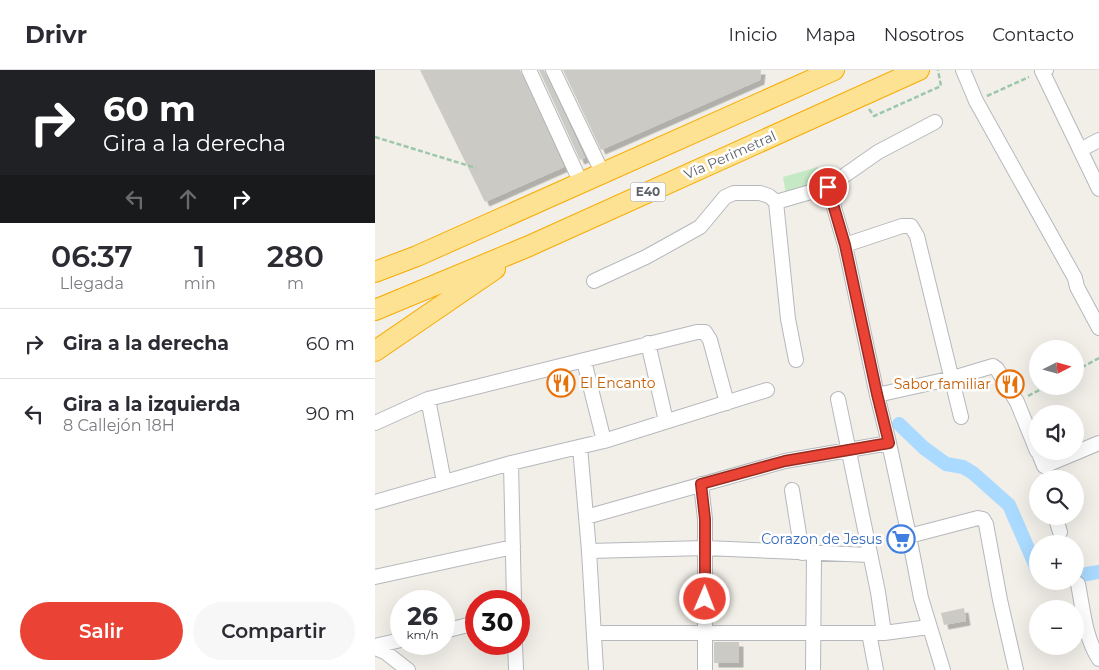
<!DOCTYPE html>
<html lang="es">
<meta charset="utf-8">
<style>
:root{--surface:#fff;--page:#f7f7f7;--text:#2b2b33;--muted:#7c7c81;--line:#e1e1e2;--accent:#ea4335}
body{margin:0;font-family:Montserrat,sans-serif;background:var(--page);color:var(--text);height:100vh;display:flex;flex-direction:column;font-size:19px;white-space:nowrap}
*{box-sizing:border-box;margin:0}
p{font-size:16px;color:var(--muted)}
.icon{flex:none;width:28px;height:28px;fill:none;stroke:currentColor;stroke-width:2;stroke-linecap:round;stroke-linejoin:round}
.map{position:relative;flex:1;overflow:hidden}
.side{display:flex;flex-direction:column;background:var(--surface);width:375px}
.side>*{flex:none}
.guide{background:#202124;color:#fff;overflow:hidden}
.needle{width:32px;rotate:84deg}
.fabs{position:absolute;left:654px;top:270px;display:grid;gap:10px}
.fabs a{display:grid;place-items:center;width:55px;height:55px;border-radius:50%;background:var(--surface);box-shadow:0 5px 20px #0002;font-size:25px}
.speed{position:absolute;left:15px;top:520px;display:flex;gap:10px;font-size:25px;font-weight:700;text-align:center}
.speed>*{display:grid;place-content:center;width:65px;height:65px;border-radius:50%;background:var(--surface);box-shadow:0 5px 20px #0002;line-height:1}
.speed small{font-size:12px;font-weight:400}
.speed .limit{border:8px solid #d22;background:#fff;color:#111}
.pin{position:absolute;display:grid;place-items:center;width:42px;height:42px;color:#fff;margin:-21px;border:2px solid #fff;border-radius:50%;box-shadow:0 1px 5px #0007}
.me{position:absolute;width:55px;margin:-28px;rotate:1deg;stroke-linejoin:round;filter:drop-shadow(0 0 4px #0008)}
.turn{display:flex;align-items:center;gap:18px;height:105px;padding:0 20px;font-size:22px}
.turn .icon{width:65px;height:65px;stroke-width:2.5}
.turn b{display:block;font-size:35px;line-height:42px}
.lanes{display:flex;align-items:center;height:48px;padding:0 20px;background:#0003;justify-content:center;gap:25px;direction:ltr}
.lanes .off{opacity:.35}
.eta{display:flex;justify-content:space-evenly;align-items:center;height:85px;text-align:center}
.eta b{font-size:30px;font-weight:600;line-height:35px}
.primary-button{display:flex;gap:10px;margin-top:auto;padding:10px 20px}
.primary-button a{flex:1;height:58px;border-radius:30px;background:var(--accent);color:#fff;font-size:20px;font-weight:600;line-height:58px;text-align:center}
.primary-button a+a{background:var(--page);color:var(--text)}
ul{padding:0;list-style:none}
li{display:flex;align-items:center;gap:15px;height:70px;padding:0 20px;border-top:1px solid var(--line)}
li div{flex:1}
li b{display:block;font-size:19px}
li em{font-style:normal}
header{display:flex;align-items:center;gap:30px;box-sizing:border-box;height:70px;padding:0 25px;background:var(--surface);border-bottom:1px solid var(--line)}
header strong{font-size:24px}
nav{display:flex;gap:28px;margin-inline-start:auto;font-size:18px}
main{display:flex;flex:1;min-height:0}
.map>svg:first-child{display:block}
.green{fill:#c5e8c5}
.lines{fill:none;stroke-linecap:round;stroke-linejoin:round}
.canal{stroke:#aadaff;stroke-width:14}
.building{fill:#cccac5;filter:url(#shadow)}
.minor-casing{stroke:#b5b8bc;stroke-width:16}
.highway-casing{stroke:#f9ab00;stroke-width:22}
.path{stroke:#9cc7a9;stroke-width:2.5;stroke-dasharray:5 2.5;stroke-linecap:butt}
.minor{stroke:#fff;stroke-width:14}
.highway{stroke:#fde293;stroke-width:20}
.route-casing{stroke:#982c22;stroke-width:12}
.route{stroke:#ea4335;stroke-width:9}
.labels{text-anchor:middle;stroke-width:5;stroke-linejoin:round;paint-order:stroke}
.shield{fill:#fff;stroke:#8f9295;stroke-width:1}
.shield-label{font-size:12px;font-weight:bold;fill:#5f6368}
.street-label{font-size:14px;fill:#5f6368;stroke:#fff}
.food-label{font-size:14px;fill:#c56008;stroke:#fff;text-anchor:start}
.shop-label{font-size:14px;fill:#366cbe;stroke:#fff;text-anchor:end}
</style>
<header>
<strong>Drivr</strong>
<nav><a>Inicio</a><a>Mapa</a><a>Nosotros</a><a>Contacto</a></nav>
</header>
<main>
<section class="side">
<div class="guide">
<div class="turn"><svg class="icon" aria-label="right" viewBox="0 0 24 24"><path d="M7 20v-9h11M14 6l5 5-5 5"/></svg><div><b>60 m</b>Gira a la derecha</div></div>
<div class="lanes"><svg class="icon off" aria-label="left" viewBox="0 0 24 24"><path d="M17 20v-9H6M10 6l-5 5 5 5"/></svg><svg class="icon off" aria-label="ahead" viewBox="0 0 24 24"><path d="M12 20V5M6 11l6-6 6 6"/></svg><svg class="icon" aria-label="right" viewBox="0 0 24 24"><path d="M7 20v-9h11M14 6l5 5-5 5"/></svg></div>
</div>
<div class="eta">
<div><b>06:37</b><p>Llegada</p></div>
<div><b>1</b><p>min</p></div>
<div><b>280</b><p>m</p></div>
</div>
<ul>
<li><svg class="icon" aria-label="right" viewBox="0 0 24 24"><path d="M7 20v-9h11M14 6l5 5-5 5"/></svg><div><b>Gira a la derecha</b></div><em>60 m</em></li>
<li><svg class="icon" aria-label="left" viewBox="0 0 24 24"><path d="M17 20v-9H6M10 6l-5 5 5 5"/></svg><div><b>Gira a la izquierda</b><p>8 Callejón 18H</p></div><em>90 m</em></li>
</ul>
<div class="primary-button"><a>Salir</a><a>Compartir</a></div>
</section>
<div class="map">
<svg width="724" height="600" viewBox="0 0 724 600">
<defs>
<filter id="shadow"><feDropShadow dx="4.5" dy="4.5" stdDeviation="0" flood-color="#0004"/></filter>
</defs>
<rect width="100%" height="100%" fill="#f1efe8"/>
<path class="green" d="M443,97L447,115L411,125L408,107Z"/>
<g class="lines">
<path class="canal" d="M524,354L549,378L571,394L588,397L598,403L634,435L662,499
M700,506L724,502"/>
</g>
<path class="building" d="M45,0H145L189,97L110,132Z
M164,0H169L210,88L205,90Z
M188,0H386L385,10L226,80Z
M589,538L591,551L569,555L566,543Z
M339,572H364V593H339Z"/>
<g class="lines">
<g class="minor-casing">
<path id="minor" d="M154,0L206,113
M178,0L228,104
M588,0L601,31L700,208L702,217L724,258
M671,0L667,1L724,119
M705,80L724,70
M453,117L470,175L502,325L514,373L534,466L546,528L568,600
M470,175L527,156H536L542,166L586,347
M219,211L271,187L325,157L350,127L359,123H385L394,126L401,132
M273,273L291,351
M421,290L413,249L401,132L453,117L503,82L560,52
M209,291L229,371
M502,325L578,308L618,296L622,299L642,332L662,381
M53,329L69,412
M463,329L503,522L509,563
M0,353L53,329L322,262H330L335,270L352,333
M205,377L214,481L221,600
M663,381L669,396L724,373
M136,393L139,531
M326,414L330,449V600
M417,420L427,483
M0,432L136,393L229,371L392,320
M680,446L685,462
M211,447L410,391L514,373
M534,466L603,448L608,449L611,454L625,530L641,600
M214,481L331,478L495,485
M0,507L138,477
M703,514C708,539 710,568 724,589
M69,561L101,553
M220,563H509L554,557
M494,563L501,600
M140,574L141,600
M0,576L26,570
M0,578L10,582L33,600
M438,600L439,483"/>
</g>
<g class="highway-casing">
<path id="highway" d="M0,202L42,186L459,0
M0,240L154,176L544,0
M0,281L120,199"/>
</g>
<path class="path" d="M612,26L654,7
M494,39L499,46L566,16L563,0
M0,67L101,98
M700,301L724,288
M653,326L672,316"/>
<use href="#minor" class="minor"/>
<use href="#highway" class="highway"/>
</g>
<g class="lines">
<g class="route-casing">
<path id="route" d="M330,529V449L326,414L410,391L514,373L502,324L470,175L453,117"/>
</g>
<use href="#route" class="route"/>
</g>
<defs>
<g id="restaurant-ring" transform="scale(1.4375)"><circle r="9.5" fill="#fff" stroke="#e8710a" stroke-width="1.5"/><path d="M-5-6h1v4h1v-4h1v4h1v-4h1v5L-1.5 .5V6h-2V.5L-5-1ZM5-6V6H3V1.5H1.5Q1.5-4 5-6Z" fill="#e8710a"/></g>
<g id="supermarket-ring" transform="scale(1.4375)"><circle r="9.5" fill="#fff" stroke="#3f7fe0" stroke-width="1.5"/><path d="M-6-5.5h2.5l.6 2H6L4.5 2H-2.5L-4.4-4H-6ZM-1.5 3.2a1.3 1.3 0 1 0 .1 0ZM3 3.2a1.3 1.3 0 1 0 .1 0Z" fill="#3f7fe0"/></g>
</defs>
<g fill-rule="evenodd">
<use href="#restaurant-ring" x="186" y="313"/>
<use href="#restaurant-ring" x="635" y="314"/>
<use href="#supermarket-ring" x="526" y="469"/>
</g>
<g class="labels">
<rect class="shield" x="255.5" y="112.5" width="35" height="19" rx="4"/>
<g class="shield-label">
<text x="273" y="126">E40</text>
</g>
<g class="street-label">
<text transform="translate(355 85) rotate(-24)" y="5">Vía Perimetral</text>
</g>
<g class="food-label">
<text x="205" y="318">El Encanto</text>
<text x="616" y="319" text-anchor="end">Sabor familiar</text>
</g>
<g class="shop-label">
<text x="507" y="474">Corazon de Jesus</text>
</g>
</g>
</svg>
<div class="fabs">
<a><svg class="needle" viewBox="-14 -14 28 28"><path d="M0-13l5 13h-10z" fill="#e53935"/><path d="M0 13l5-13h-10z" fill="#7c7c81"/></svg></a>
<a><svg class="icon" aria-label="sound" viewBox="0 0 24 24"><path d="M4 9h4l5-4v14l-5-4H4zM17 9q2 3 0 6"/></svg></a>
<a><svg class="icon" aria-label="search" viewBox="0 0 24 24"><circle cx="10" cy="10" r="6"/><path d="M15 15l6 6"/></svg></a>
<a>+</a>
<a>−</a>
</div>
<div class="speed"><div>26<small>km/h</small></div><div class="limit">30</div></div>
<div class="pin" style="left:453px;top:117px;background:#d93025"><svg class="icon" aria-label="arrive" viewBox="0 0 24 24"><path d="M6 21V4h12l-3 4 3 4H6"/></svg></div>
<svg class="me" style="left:330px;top:529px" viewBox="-20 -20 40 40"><circle r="17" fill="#ea4335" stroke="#fff" stroke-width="3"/><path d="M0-11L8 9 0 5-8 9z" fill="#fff"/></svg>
</div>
</main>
